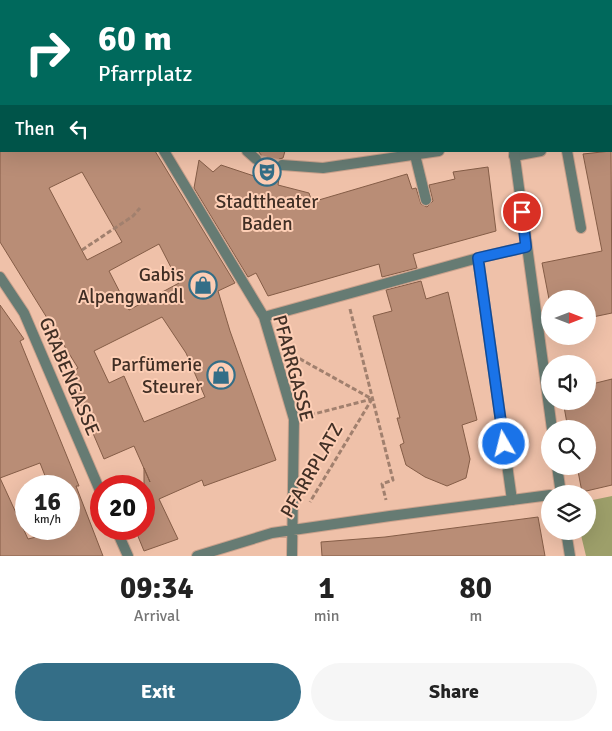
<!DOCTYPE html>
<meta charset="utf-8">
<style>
:root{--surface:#fff;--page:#f6f6f6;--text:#222;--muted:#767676;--accent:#346e87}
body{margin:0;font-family:Signika,sans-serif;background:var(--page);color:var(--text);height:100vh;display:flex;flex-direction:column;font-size:19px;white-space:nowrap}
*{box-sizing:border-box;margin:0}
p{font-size:16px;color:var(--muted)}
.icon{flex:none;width:28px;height:28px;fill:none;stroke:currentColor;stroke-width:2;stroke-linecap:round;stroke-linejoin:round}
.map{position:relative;height:556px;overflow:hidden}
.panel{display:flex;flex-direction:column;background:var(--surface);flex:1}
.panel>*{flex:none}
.hud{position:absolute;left:0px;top:0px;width:612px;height:152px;box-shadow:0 5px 20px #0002;background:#00695c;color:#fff;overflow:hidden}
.needle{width:32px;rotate:90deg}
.tools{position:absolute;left:541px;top:290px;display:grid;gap:10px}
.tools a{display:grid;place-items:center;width:55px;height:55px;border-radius:50%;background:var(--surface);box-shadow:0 5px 20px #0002;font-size:25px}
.speed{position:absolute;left:15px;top:475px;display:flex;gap:10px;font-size:25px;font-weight:700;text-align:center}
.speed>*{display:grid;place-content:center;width:65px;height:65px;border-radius:50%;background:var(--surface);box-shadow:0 5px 20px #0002;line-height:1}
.speed small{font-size:12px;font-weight:400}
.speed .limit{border:8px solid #d22;background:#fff;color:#111}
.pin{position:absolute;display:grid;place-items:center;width:42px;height:42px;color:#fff;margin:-21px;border:2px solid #fff;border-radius:50%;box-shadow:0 1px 5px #0007}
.me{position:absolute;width:55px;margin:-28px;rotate:352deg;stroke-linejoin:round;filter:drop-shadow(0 0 4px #0008)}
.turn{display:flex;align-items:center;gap:18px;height:105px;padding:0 15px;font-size:22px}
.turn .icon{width:65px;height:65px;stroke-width:2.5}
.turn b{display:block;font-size:35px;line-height:42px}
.then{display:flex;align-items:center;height:48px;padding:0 15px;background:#0003;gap:10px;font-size:19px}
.eta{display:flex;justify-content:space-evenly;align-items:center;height:85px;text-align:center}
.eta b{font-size:30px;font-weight:700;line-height:35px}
.cta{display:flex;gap:10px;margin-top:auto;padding:10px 15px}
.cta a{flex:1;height:58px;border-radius:30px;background:var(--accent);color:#fff;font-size:20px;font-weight:700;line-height:58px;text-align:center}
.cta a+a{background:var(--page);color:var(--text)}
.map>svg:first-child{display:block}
.green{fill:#9d9f6a}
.building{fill:#b98d76;stroke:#855d47;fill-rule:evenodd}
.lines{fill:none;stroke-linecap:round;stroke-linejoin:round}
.street-tunnel{stroke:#cca48f;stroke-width:10;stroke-dasharray:10 5;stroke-linecap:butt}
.lane-casing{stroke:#c9a18c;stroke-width:12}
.street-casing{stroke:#c9a18c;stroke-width:12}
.path{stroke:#a1806e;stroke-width:3;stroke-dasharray:5 2.5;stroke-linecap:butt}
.lane{stroke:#667b73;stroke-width:10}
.street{stroke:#667b73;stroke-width:10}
.route-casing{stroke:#114b97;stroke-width:12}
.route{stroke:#1a73e8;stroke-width:9}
.labels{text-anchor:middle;stroke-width:4;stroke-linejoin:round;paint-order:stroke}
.poi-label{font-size:19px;fill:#412f25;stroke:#fdceb5;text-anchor:end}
.street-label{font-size:19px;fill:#412f25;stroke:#fdceb5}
</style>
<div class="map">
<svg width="612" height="556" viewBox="0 0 612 556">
<rect width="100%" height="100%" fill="#efc1a9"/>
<path class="green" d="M612,496V556H586L580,531H588V501Z"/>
<path class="building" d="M611,149L612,313L588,318V299H549L542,263L602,251L583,154L611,151Z
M0,151H155L235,283L218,291L230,331L276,460L204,486L202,480L159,499L178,539L144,551L135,529H144V468L150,482L134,446L104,459L68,375L78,368L0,242ZM82,172L122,242L87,260L49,188ZM159,244L179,283L129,310L109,271ZM162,317L186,353L205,397L144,422L124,376L109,383L94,351Z
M258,151H285L283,158L279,159L275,164L276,168L280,172L278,185L309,193L312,202L407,174L412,189L416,188L421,204L427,207L433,201L429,185L455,179L453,172L488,167L496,231L413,254L417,268L382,277L379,264L268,296L256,273L248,277L194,188L199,160L213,172L221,165L254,176L255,166L261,164L263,160L262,156Z
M421,281L426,299L448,292L477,420L462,425L470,459L466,478L447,486L425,477L406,465L400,445L404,443L397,418H400L373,316L392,311L386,290Z
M0,305L24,339L20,341L79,486H76L103,556H0ZM40,463L49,486H69V529L28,539L0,478Z
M612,379V485L582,492L577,466H588V429H568L563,401H588V385Z
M538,517L545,556H322L321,542L385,537Z"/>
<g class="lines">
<path class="street-tunnel" d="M256,159L282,165"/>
<g class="lane-casing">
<path id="lane" d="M611,139H612
M567,151L581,228
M415,155L426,200
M514,156L541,151
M512,500L478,258L526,247"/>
</g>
<g class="street-casing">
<path id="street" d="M74,0V1
M494,0V1
M314,1L316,0
M164,151L264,317L294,419L292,556
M247,151L256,159
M514,151L552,429
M282,165L323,168L439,151
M0,277L24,313L101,493
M264,317L478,258
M557,466L561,494
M116,529L128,556
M566,531L570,556
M197,556L272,533L390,516L550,495"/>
</g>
<path class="path" d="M451,0V1
M82,250L133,216L140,208
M350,309L393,480L382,484L386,500
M293,355L372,399L310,502
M310,415L372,399"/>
<use href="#lane" class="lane"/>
<use href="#street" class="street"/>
</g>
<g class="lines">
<g class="route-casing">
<path id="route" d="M504,444L478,258L526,247L522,212"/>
</g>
<use href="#route" class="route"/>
</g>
<defs>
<g id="theatre-ring" transform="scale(1.4375)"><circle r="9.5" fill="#fdceb5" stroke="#346e87" stroke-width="1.5"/><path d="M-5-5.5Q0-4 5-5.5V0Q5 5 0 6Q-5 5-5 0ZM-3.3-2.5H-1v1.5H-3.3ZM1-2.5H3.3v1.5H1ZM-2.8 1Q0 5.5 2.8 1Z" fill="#346e87"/></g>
<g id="shop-ring" transform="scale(1.4375)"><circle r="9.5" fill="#fdceb5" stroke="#346e87" stroke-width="1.5"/><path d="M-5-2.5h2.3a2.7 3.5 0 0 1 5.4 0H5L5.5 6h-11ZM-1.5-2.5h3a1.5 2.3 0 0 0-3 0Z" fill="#346e87"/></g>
</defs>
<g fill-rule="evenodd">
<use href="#theatre-ring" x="267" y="172"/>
<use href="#shop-ring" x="203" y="285"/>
<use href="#shop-ring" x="221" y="375"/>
</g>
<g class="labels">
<g class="poi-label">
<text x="267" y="208" text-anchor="middle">Stadttheater<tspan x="267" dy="22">Baden</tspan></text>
<text x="184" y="281">Gabis<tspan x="184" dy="22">Alpengwandl</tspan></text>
<text x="202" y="371">Parfümerie<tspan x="202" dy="22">Steurer</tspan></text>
</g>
<g class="street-label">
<text transform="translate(294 368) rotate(75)" y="7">PFARRGASSE</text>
<text transform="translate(70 376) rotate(67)" y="7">GRABENGASSE</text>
<text transform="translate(311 470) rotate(-60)" y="7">PFARRPLATZ</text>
</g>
</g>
</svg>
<div class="tools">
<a><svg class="needle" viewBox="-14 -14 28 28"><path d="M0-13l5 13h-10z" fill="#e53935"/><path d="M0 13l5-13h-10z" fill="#767676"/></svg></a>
<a><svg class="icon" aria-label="sound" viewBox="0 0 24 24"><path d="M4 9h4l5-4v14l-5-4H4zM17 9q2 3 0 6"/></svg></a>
<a><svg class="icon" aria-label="search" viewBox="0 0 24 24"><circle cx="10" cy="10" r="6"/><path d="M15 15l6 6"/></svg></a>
<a><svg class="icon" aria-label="layers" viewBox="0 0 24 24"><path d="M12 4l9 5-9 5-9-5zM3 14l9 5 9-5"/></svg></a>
</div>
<div class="speed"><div>16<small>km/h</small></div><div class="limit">20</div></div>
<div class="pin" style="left:522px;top:212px;background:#d93025"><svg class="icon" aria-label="arrive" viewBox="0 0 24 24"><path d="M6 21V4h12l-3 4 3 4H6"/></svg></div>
<svg class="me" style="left:504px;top:444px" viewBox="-20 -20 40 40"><circle r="17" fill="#1a73e8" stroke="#fff" stroke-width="3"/><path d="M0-11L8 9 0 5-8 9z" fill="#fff"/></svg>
<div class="hud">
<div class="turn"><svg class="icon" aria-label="right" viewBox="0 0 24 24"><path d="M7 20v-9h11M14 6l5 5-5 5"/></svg><div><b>60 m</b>Pfarrplatz</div></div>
<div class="then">Then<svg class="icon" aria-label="left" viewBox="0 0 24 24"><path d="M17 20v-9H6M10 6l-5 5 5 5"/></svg></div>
</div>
</div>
<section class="panel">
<div class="eta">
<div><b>09:34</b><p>Arrival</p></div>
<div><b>1</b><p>min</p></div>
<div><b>80</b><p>m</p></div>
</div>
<div class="cta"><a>Exit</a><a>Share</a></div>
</section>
